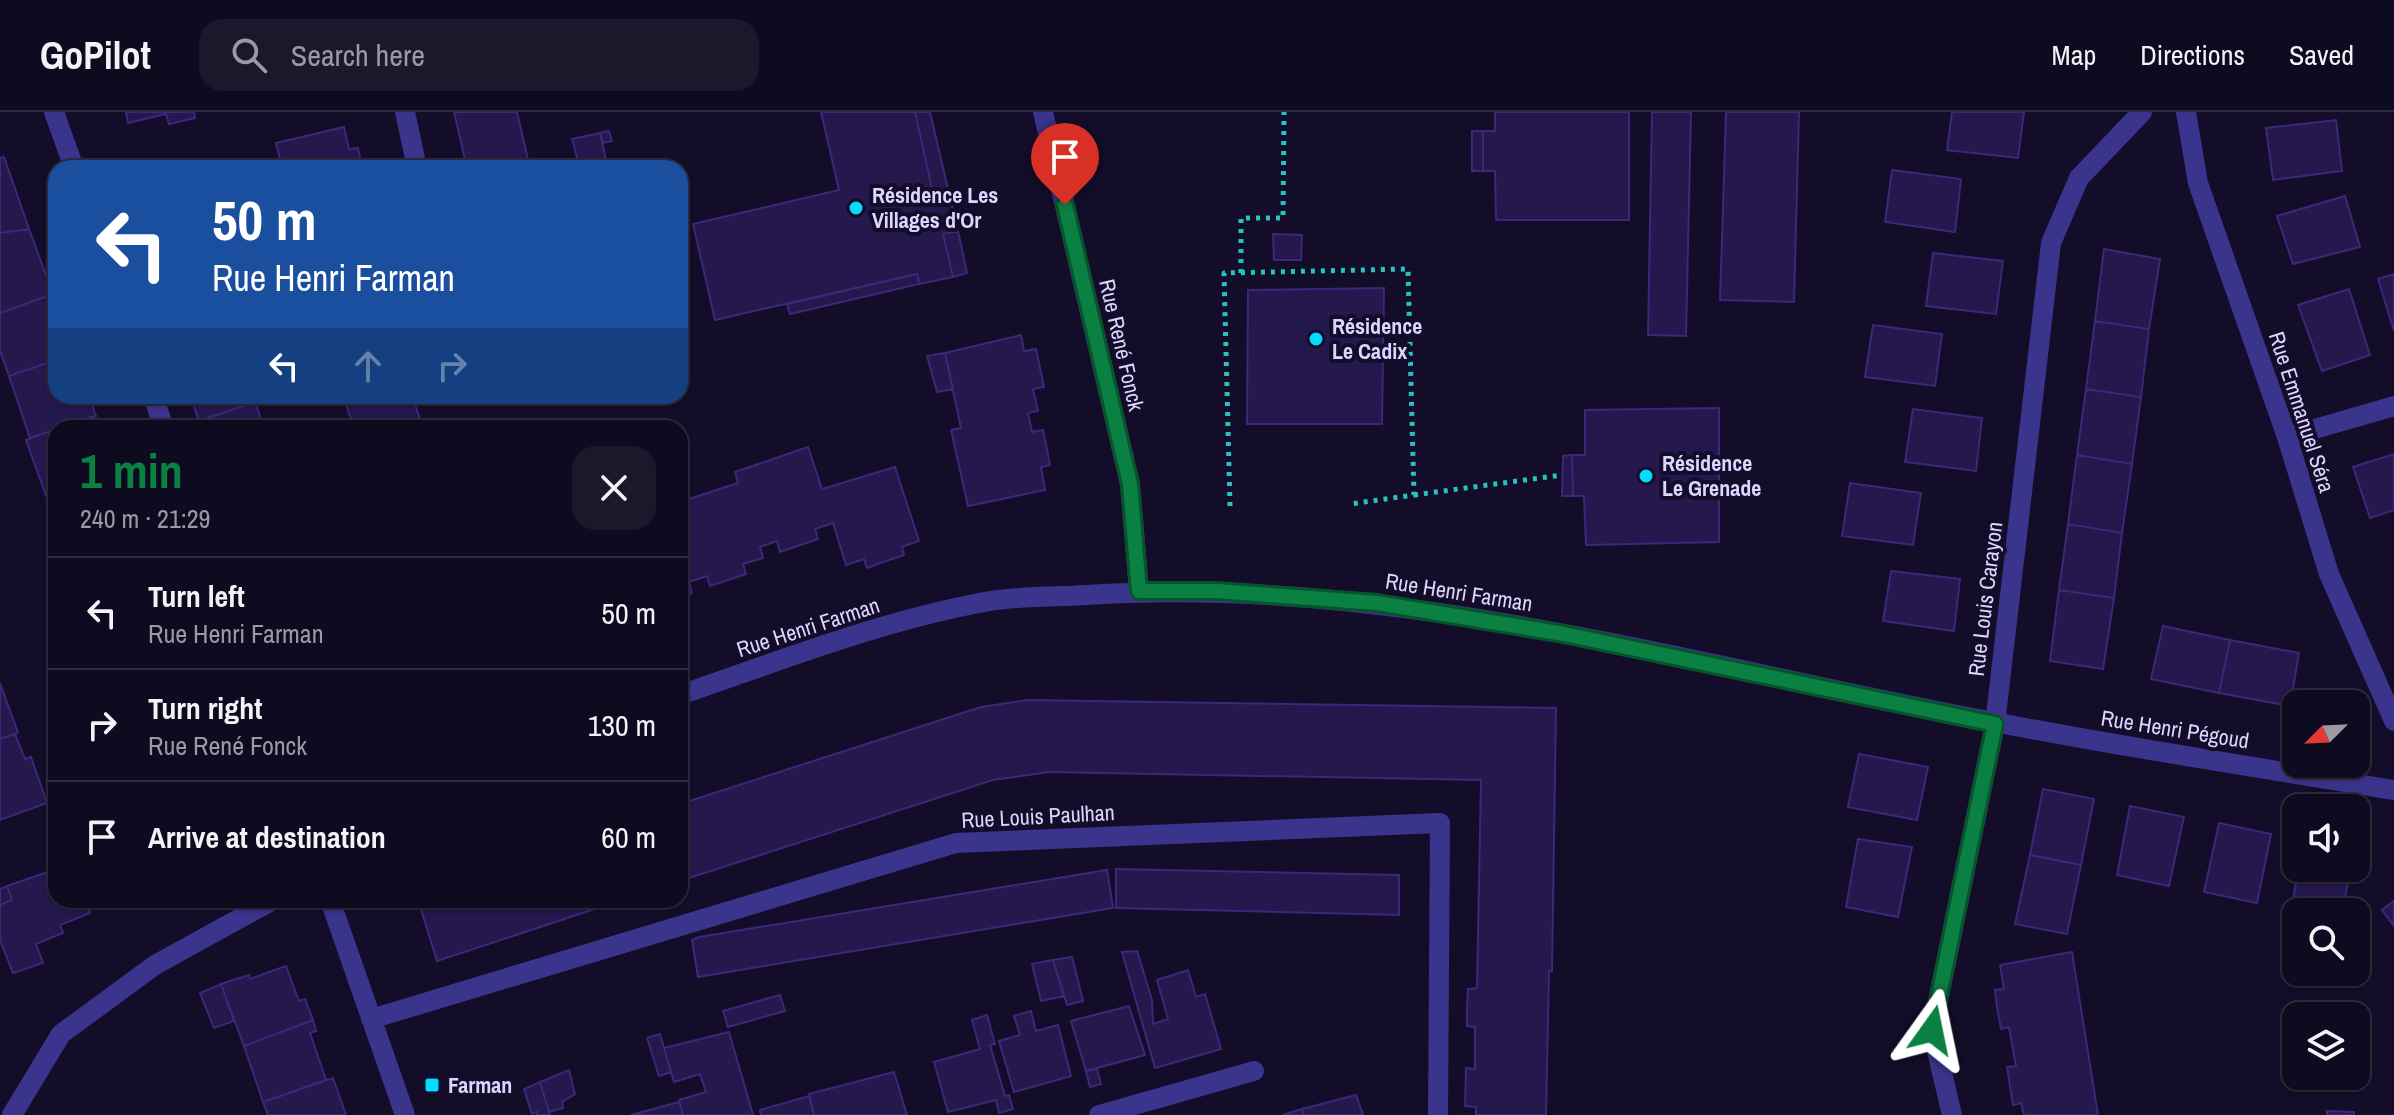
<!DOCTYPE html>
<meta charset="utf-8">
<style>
:root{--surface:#0e0a1f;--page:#1c182c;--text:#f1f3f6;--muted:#9b9aa4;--line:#2e2b3d;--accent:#0b8043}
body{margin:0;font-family:"Archivo Narrow",sans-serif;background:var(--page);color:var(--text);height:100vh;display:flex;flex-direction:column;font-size:30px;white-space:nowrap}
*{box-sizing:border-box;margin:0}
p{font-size:26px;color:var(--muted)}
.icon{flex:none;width:44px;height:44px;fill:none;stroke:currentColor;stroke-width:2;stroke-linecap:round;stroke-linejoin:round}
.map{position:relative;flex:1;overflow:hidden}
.details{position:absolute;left:48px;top:308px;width:640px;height:488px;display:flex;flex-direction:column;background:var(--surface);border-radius:24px;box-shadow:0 2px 6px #0004,0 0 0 2px var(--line)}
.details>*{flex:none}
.guide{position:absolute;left:48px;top:48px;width:640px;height:244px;border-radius:24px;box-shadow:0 2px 6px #0004,0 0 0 2px var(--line);background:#1a4fa0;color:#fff;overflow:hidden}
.needle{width:52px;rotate:246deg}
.controls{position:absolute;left:2282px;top:578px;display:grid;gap:16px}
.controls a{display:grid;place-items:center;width:88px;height:88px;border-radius:16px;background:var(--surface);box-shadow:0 2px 6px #0004,0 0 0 2px var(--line);font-size:40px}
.pin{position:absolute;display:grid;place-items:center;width:68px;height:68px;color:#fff;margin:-82px -34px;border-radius:50% 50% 50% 0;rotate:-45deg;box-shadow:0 0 8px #0007}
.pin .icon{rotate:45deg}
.me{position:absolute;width:88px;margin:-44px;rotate:12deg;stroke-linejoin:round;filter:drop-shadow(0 0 6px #0008)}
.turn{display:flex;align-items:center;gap:28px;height:168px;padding:0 32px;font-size:36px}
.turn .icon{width:104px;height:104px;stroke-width:2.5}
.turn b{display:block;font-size:56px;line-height:68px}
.lanes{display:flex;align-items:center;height:76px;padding:0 32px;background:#0003;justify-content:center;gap:40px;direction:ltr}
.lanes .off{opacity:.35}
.round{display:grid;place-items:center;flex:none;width:84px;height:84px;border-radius:24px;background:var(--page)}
.overview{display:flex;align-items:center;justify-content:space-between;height:136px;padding:0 32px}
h1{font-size:48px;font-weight:700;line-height:60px;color:var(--accent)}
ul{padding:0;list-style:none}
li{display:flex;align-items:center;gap:24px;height:112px;padding:0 32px;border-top:2px solid var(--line)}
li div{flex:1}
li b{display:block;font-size:30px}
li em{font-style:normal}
header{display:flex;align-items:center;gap:48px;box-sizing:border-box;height:112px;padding:0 40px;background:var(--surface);border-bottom:2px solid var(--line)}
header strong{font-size:38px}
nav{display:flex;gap:44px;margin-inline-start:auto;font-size:28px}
.search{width:560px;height:72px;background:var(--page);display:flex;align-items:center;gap:20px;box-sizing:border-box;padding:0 28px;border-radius:24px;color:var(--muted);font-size:30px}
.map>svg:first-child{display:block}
.building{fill:#24184c;stroke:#3b287a;stroke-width:2}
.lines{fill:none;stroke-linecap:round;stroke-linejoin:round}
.path{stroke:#24c4c1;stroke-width:5;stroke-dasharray:4 6;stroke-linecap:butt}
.minor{stroke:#3b348c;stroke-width:20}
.route-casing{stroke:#07532c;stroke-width:20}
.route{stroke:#0b8043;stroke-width:14}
.poi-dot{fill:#01dcff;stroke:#130d29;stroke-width:3}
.labels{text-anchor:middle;stroke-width:8;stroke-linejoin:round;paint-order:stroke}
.poi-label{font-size:22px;font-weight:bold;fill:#dcd5ff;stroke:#130d29;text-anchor:start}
.street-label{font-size:22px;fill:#dcd5ff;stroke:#130d29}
</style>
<header>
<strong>GoPilot</strong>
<div class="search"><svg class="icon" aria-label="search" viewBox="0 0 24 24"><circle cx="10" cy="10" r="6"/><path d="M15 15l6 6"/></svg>Search here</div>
<nav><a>Map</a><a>Directions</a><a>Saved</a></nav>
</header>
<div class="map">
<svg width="2394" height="1003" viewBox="0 0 2394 1003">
<rect width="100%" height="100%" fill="#130d29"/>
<path class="building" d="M126,0H194L195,6L169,12L166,2L128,11Z
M454,0H517L530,56H467Z
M821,0H915L933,81L948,77L958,119L943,122L953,165L919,172L917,162L715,208L693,112L839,78Z
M915,0H930L948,77L933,81Z
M1495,0H1629V108H1496L1495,59H1483V19H1495Z
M1652,0H1691L1686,224L1648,223Z
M1726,0H1799L1794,190L1720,188Z
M1952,0H2024L2018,46L1947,38Z
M2336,8L2342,59L2273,68L2266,16Z
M344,15L349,37L358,36L362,56H282L276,31Z
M609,19L612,29L603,31L600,21Z
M1472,19H1483V59H1472Z
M600,21L607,52L580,56L572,27Z
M4,45L29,117L0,121V46Z
M1892,58L1961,67L1955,120L1885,110Z
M2345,84L2360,135L2293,152L2277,104Z
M29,117L53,182L0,201V121Z
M958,119L967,161L953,165L943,122Z
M1273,122L1302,123L1301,148H1274Z
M2104,137L2160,147L2149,217L2095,209Z
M1933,141L2003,149L1996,202L1926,194Z
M917,162L919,172L790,202L787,192Z
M2394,162V219L2378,167Z
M1384,176L1382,312H1247L1248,178Z
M2349,177L2370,243L2322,259L2298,193Z
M53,182L56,206L50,209L56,227V248L9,264L0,239V201Z
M2095,209L2149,217L2141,285L2086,277Z
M1873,213L1942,222L1935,274L1865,265Z
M1021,223L1024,239L1036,237L1044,275L1033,277L1038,299L1028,301L1032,320L1043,318L1050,353L1041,355L1045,378L968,394L951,318L961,316L945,241Z
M945,241L953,277L937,280L927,244Z
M56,248V284H89L96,304L30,326L9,264Z
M2086,277L2141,285L2132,352L2077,343Z
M190,284H256L258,289L199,309Z
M343,284H412L423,316H354Z
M255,290L264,316H201L199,309Z
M1719,296V430L1586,433L1584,384H1573L1572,343H1585V298Z
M1913,297L1982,306L1976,359L1905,350Z
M91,305L95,316H59Z
M56,317V389L49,392L26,328Z
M808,335L822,377L895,355L919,429L902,435L904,443L886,449L867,456L864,447L846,453L833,411L815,417L818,427L780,440L777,429L760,435L763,446L743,452L746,462L710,474L707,464L689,470L692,481L680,485V390L738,371L735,360Z
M2394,342V398L2370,406L2353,355Z
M1572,343L1573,384H1562L1563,344Z
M2077,343L2132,352L2122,421L2068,412Z
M1850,371L1921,381L1913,433L1842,424Z
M56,389V410L49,392Z
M2068,412L2122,421L2114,486L2059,478Z
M1891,459L1960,467L1954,519L1883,509Z
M2059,478L2114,486L2103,557L2050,549Z
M2163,514L2230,528L2219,581L2151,567Z
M2230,528L2299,541L2290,594L2219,581Z
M0,571L18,621L0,627Z
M1028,588L1556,596L1552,859H1549L1546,1003H1476V995L1465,994L1466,956L1475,957V915L1467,914V896L1468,877L1477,876L1481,668L1049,660L993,668L680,769V692L981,595Z
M15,622L25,647L31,645L47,691L0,708V627Z
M1859,642L1928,655L1917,708L1848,695Z
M2043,677L2094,687L2081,753L2030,743Z
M2130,694L2184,705L2169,774L2117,763Z
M2219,711L2271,722L2257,791L2204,780Z
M1858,727L1912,735L1898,805L1846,795Z
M2030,743L2081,753L2067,822L2015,812Z
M2299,756H2351L2342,800H2306L2291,797Z
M56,757V788H86L90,801L60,813L63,821L36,832L43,851L13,861L0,828V793L12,788L7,774Z
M1116,757L1399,763V803L1116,796Z
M1107,758L1113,796L698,865L692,828L699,825Z
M7,774L12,788L0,793V777Z
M418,788H622L437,849Z
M2394,789V814L2382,798Z
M1137,839L1152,888L1153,912L1168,907L1157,868L1188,858L1196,885L1205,882L1221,937L1155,956L1122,840Z
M2072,840L2098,1003H2024L2021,991L2013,993L2007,955L2016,954L2009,915L2001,917L1997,895L1995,878L2004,877L2000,853Z
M1072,845L1083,889L1067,893L1053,848Z
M1053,848L1064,884L1041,889L1032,852Z
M286,854L299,889L305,887L313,908L244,934L221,872L249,863L250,867Z
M221,872L234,909L214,916L200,881Z
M780,883L785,899L728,915L723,899Z
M1129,894L1145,943L1086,959L1071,909Z
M1031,899L1036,919L1058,913L1071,964L1014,980L999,929L1020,923L1014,904Z
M987,903L995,932L990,933L1005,984L1009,983L1013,997L999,1001L996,988L948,1000L934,950L980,937L972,908Z
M313,908L316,919L310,921L326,968L263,990L244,934Z
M729,920L753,1003H683L679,988L706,980L700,962L674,970L664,936Z
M660,922L671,960L659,964L647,926Z
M1097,957L1101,972L1090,975L1086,959Z
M569,958L575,982L562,990L563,996L549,1000L540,970Z
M894,960L907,1003H814L809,982Z
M333,966L346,1003H268L263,990Z
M540,970L550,1003H537V1000L532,1002L524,977Z
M1356,983L1363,1003H1304L1302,997Z
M809,984L814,1003H761L760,998Z
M679,990L683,1003H631Z
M1302,997L1304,1003H1282Z
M2327,999L2354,1000V1003H2327Z"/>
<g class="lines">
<path class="path" d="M1241,161V106H1283L1284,0
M1414,383L1562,363
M1230,394L1224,161L1408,157L1414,383L1350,392"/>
<path class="minor" d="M54,0L74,56
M405,0L417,56
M1043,0L1130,372L1139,479
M2186,0L2198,71L2287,325L2329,462L2394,609
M153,284L164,316
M2287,325L2394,294
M680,583C782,548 883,508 990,489C1022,484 1055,485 1087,483C1357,465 1622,534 1884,588C2053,624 2224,650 2394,678
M330,788L405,1003
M371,907L956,731L1440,711L1438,1003
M12,1003L61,922L155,853L273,788
M1099,1003L1254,959
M1952,1003L1932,918L1995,612L2051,131L2079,66L2142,0"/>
</g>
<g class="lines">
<g class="route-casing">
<path id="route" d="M1065,93L1130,372L1139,479H1217L1377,491L1564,522L1995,612L1932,918"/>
</g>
<use href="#route" class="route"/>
</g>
<g class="poi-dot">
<circle cx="856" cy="96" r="8"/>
<circle cx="1316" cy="227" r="8"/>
<circle cx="1646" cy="364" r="8"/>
<rect x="424" y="965" width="16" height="16" rx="4"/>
</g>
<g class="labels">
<g class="poi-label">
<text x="872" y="91">Résidence Les<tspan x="872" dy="25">Villages d'Or</tspan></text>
<text x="1332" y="222">Résidence<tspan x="1332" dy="25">Le Cadix</tspan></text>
<text x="1662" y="359">Résidence<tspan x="1662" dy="25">Le Grenade</tspan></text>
<text x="448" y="981">Farman</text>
</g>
<g class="street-label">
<text transform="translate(1122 233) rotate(77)" y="8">Rue René Fonck</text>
<text transform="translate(2302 300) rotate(72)" y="8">Rue Emmanuel Séra</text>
<text transform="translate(1459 480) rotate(9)" y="8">Rue Henri Farman</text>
<text transform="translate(1985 487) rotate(-83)" y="8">Rue Louis Carayon</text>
<text transform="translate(808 515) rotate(-18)" y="8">Rue Henri Farman</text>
<text transform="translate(2175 617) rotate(9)" y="8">Rue Henri Pégoud</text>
<text transform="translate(1038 704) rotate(-3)" y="8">Rue Louis Paulhan</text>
</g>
</g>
</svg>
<div class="controls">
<a><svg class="needle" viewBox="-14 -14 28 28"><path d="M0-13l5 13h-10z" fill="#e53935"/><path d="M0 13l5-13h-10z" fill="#9b9aa4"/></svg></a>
<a><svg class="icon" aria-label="sound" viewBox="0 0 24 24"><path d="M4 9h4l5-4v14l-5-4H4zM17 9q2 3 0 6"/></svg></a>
<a><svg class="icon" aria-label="search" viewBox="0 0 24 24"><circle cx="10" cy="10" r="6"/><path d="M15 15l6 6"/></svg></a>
<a><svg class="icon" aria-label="layers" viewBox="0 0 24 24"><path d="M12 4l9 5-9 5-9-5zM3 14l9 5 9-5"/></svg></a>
</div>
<div class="pin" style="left:1065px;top:93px;background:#d93025"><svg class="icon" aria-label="arrive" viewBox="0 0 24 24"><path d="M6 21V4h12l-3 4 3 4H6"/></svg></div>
<svg class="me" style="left:1932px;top:918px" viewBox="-20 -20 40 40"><path d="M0-17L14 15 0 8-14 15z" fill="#0b8043" stroke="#fff" stroke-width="4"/></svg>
<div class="guide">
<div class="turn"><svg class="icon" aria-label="left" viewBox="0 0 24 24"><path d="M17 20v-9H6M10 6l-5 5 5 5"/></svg><div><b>50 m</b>Rue Henri Farman</div></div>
<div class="lanes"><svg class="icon" aria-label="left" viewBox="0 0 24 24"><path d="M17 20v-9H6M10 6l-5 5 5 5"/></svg><svg class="icon off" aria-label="ahead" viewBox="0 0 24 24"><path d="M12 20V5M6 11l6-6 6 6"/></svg><svg class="icon off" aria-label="right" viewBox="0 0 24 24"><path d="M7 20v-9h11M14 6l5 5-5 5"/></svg></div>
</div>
<section class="details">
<div class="overview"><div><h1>1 min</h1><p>240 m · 21:29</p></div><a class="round"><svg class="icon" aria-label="close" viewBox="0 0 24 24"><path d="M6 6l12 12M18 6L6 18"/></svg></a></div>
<ul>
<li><svg class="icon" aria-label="left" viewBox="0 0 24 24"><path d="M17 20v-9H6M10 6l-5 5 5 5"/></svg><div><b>Turn left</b><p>Rue Henri Farman</p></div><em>50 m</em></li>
<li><svg class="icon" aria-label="right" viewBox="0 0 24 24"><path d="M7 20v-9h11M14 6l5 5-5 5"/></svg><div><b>Turn right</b><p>Rue René Fonck</p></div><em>130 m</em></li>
<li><svg class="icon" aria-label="arrive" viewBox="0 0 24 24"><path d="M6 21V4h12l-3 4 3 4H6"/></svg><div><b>Arrive at destination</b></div><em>60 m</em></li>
</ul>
</section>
</div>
